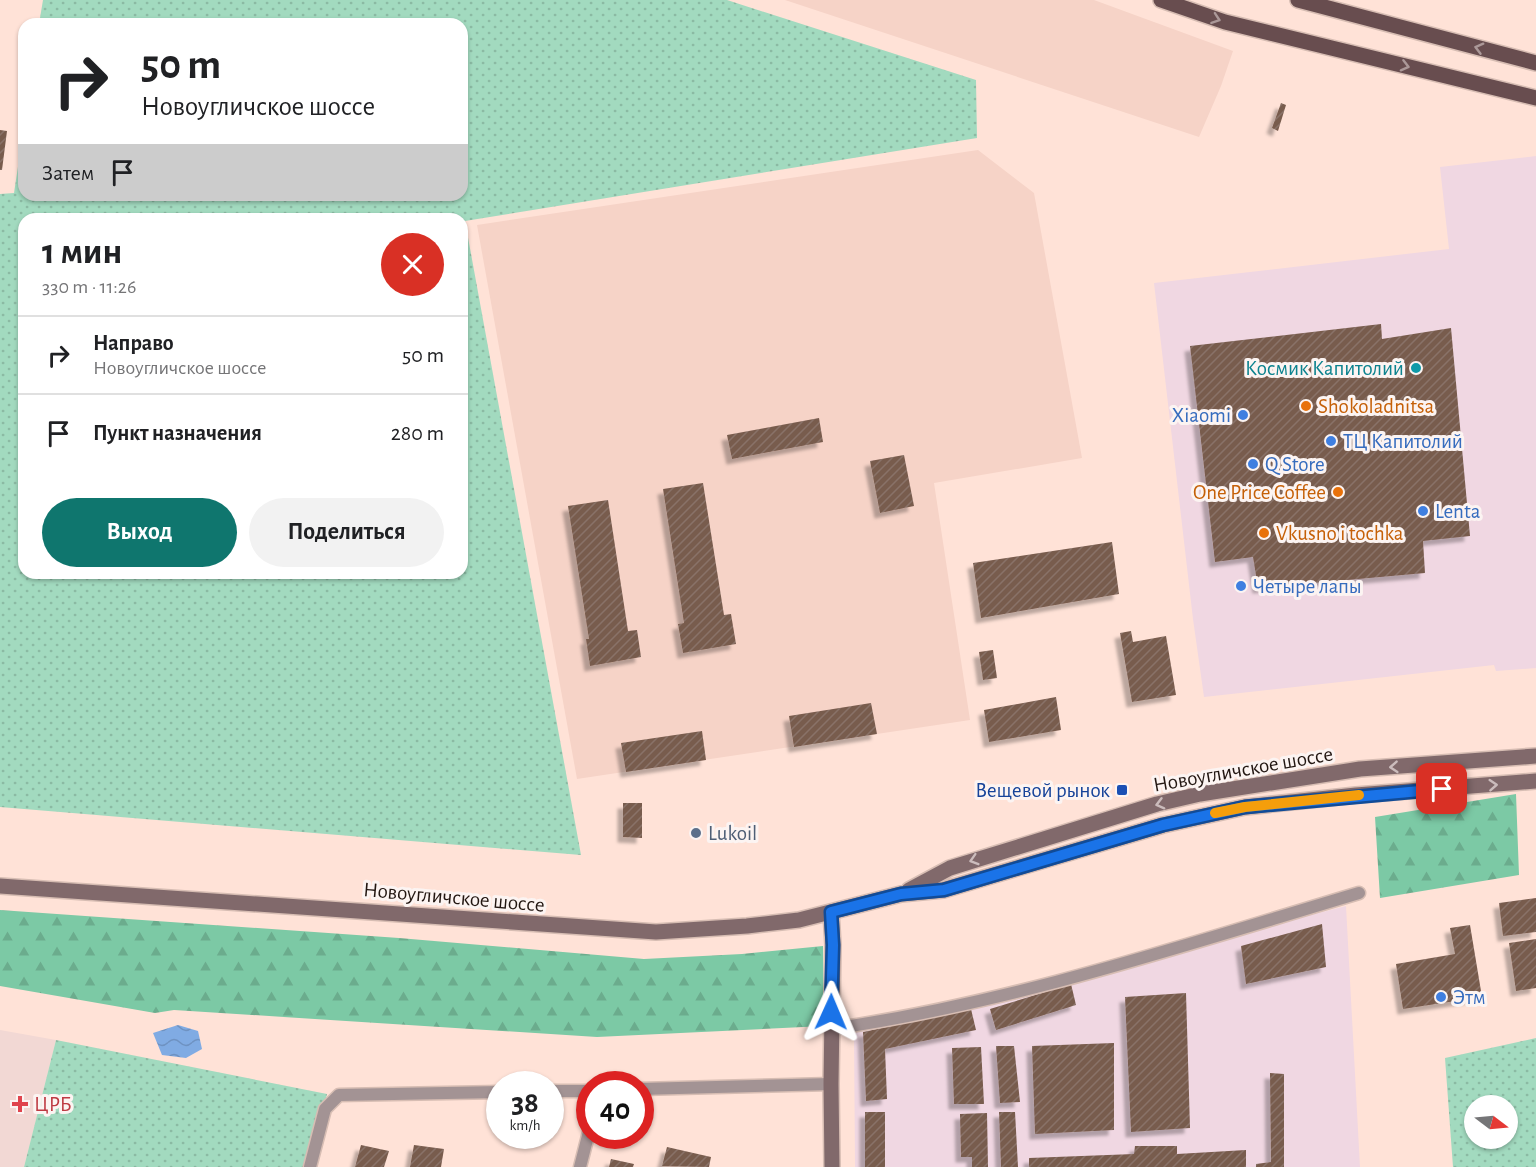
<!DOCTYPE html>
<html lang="ru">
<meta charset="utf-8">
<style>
:root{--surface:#fff;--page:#f2f2f2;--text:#202124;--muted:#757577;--line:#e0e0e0;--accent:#0f766e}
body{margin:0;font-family:"Alegreya Sans",sans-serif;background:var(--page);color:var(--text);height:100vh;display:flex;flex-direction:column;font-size:22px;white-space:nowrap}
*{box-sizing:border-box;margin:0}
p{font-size:20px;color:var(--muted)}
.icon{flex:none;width:33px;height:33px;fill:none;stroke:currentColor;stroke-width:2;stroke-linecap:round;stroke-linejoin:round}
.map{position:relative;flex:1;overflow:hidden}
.sheet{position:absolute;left:18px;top:213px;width:450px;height:366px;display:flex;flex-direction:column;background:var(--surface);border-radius:18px;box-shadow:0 2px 4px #0004}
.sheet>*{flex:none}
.banner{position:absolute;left:18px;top:18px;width:450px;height:183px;border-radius:18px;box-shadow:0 2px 4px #0004;background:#fff;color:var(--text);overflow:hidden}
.needle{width:39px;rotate:106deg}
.fabs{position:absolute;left:1464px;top:1095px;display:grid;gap:12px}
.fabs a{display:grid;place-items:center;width:54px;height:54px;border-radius:50%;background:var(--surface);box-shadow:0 2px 4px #0004;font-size:30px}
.speed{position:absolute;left:486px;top:1071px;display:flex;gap:12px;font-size:30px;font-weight:700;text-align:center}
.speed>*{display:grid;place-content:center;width:78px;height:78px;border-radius:50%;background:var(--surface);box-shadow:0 2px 4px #0004;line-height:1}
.speed small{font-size:15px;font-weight:400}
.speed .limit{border:9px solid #d22;background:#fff;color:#111}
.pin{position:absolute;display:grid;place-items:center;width:51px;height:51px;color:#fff;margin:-26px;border-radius:12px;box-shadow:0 3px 9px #0006}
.me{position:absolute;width:66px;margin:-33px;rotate:1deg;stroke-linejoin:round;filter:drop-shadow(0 0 4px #0008)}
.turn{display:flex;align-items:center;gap:21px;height:126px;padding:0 24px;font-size:27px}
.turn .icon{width:78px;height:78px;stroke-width:2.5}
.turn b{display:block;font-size:42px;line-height:51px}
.then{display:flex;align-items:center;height:57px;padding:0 24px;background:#0003;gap:12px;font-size:22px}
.round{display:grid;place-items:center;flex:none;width:63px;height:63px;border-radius:32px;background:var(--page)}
.head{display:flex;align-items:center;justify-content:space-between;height:102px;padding:0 24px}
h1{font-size:36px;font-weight:700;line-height:45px}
.button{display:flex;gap:12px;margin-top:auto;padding:12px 24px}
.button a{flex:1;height:69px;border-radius:36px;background:var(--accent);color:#fff;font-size:24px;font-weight:700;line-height:69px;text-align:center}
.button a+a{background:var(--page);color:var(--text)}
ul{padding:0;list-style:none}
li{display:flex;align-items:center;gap:18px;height:78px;padding:0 24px;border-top:2px solid var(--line)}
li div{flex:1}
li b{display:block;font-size:22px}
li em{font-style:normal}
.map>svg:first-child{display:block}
.commercial{fill:#f0d7e2}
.built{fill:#f6d3c7}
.medical{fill:#f2d8d4}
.grass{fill:url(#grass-dots);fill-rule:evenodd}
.forest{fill:url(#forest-firs)}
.water{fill:url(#water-waves)}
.building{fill:url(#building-hatch);filter:url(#shadow)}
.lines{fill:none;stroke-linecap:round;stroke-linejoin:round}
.street-casing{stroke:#d7bdb3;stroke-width:15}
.secondary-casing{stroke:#d7bdb3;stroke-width:18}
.primary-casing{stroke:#d7bdb3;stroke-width:18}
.street{stroke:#a39394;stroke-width:12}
.secondary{stroke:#81696b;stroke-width:15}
.primary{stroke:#684d4f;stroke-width:15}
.oneway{stroke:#ab9898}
.oneway2{stroke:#cbbcbc}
.route-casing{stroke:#114b97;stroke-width:15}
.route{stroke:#1a73e8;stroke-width:10}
.slow{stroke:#f59e0b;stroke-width:10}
.culture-dot{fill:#0f9aa8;stroke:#fcf4f2;stroke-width:2}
.food-dot{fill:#e8710a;stroke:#fcf4f2;stroke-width:2}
.shop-dot{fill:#3f7fe0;stroke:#fcf4f2;stroke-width:2}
.transit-dot{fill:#1a4fb4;stroke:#fcf4f2;stroke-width:2}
.service-dot{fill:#5c6f8a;stroke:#fcf4f2;stroke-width:2}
.health-dot{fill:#e0444e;stroke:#fcf4f2;stroke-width:2}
.labels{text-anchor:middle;stroke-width:6;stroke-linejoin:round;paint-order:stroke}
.culture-label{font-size:21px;fill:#0d838f;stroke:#fcf4f2;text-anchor:end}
.food-label{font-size:21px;fill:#c56008;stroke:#fcf4f2;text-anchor:start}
.shop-label{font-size:21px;fill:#366cbe;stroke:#fcf4f2;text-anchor:start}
.street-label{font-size:21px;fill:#221611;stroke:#fcf4f2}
.transit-label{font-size:21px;fill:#164399;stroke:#fcf4f2;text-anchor:end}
.service-label{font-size:21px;fill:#4e5e75;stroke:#fcf4f2;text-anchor:start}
.health-label{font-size:21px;fill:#be3a42;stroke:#fcf4f2;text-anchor:start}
</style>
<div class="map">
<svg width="1536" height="1167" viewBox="0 0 1536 1167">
<defs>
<pattern id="grass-dots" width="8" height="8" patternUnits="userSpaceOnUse" patternTransform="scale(1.5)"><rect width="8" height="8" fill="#a2dabf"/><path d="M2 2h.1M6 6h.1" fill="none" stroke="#8bbaa3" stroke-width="1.8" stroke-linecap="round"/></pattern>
<pattern id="forest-firs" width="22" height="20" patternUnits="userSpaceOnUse" patternTransform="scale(1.5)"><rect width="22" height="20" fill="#7cc9a5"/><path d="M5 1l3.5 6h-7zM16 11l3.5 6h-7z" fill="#6bac8d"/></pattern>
<pattern id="water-waves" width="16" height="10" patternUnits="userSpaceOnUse" patternTransform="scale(1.5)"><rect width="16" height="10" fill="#80abe3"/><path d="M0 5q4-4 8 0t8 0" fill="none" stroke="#6e92c2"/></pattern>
<pattern id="building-hatch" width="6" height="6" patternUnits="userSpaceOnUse" patternTransform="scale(1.5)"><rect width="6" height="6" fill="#785b4d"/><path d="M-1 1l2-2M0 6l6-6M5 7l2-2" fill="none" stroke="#897268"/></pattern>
<filter id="shadow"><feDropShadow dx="-5.5" dy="5.5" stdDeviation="1.5" flood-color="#0004"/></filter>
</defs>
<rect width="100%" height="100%" fill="#ffe2d7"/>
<path class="commercial" d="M1536,156V668L1496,671L1494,665L1204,697L1193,619L1154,283L1449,249L1440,167Z
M1346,906L1360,1167H855L854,1033Z"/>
<path class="built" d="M785,0H1094L1233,51L1221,86L1199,137Z
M978,150L1034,193L1082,458L934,483L970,720L577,779L477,225Z"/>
<path class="medical" d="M0,1030L56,1040L24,1167H0Z"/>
<path class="grass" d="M43,0H727L976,80L977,138L465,221L581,855L0,807V194L14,193L24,127V195H462V24H39ZM24,219H462V573H24Z
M1536,1038V1167H1453L1445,1058ZM1474,1106H1508V1138H1474Z
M56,1040L327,1094L310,1167H24Z"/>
<path class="forest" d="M1516,794L1519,875L1380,898L1375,817Z
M0,910L399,938L644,959L742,954L823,946L824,1026L597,1037L174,1010L155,1013L0,986Z"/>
<path class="water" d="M178,1025L198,1031L202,1049L186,1058L162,1055L153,1033Z"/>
<path class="building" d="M1281,103L1286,105L1278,131L1272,128Z
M0,130L7,131L2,170H0Z
M1381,324L1382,339L1451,328L1470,536L1423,541L1425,573L1258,588L1253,557L1215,562L1190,346Z
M819,418L823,442L732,459L727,435Z
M904,455L914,506L880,513L870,461Z
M703,483L724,615L731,614L736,644L683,653L678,624L684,623L663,489Z
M608,500L628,631L637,630L641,657L590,666L586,639H589L568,506Z
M1112,542L1119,594L981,618L973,563Z
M1131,631L1133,642L1166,636L1176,695L1132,702L1120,633Z
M993,650L997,678L983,680L979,652Z
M1056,697L1061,730L989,742L984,710Z
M871,703L877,734L794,747L789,716Z
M702,731L706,760L626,772L621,743Z
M623,803H642V838L623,837Z
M1536,898V932L1503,936L1499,903Z
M1322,924L1326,967L1246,984L1241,946Z
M1470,925L1482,997L1403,1009L1396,964L1455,954L1450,928Z
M1536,939V988L1516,991L1509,943Z
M1071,984L1076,1005L996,1030L990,1009Z
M1186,993L1190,1128L1131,1132L1125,997Z
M971,1009L976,1030L885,1049L887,1099L866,1101L863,1032Z
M1114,1043V1130L1035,1134L1032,1046Z
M996,1046H1014L1020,1102L1000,1103Z
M981,1047L984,1104H954L952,1048Z
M1270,1073L1284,1074V1167H1256V1164L1271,1162Z
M865,1112H885V1167H865Z
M999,1112H1015L1018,1167H1001Z
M987,1113L988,1167H972V1157H961L960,1114Z
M361,1145L389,1151L384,1167H355Z
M414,1145L444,1149L441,1167H410Z
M1135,1146H1177V1154L1246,1150V1167H1029V1158L1134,1154Z
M667,1147L711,1157L709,1167L662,1166Z
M611,1159L634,1164L633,1167H609Z"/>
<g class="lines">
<g class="street-casing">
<path id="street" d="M831,1029C1011,1003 1185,945 1359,893
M640,1089L831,1084
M550,1091H590
M310,1167L325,1109L339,1095L500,1092
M580,1167L590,1128"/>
</g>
<g class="secondary-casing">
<path id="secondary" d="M0,886L656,932L747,926L799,920L901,894L943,890L1163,825L1245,807L1356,795L1536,781
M909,890L950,868L1157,804L1200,794L1360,769L1536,756
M831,912L833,945L831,1084L832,1167"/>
</g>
<g class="primary-casing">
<path id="primary" d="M1161,0L1225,22L1536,98
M1298,0L1536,63"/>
</g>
<use href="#street" class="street"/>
<use href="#secondary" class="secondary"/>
<use href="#primary" class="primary"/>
</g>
<defs><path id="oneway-chevron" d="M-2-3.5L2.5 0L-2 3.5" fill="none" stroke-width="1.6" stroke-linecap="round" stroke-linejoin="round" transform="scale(1.5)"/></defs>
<g class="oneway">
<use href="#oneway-chevron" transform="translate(1216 19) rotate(19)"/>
<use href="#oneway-chevron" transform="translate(1479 48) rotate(-165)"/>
<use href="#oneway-chevron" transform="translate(1405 66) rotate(14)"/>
</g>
<g class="oneway2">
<use href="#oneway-chevron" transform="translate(1394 767) rotate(176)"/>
<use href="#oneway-chevron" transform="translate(1493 785) rotate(-4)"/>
<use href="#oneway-chevron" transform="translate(1160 804) rotate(165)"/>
<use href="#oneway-chevron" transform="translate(974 860) rotate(163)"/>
</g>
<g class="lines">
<g class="route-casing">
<path id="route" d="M831,1012L833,945L831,912L901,894L944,890L1163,825L1245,807L1442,789"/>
</g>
<use href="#route" class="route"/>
<path class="slow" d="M1215,813L1245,807L1359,795"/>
</g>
<circle class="culture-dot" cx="1416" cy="368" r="6"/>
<g class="food-dot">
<circle cx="1306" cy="406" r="6"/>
<circle cx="1338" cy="492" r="6"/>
<circle cx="1264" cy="533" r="6"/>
</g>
<g class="shop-dot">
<circle cx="1243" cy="415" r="6"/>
<circle cx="1331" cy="441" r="6"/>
<circle cx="1253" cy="464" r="6"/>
<circle cx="1423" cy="511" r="6"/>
<circle cx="1241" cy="586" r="6"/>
<circle cx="1441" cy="997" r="6"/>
</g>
<rect class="transit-dot" x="1116" y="784" width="12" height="12" rx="3"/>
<circle class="service-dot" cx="696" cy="833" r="6"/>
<path class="health-dot" d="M17 1095h6v6h6v6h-6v6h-6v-6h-6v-6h6z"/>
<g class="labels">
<g class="culture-label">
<text x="1404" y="375">Космик Капитолий</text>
</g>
<g class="food-label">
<text x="1318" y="413">Shokoladnitsa</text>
<text x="1326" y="499" text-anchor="end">One Price Coffee</text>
<text x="1276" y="540">Vkusno i tochka</text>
</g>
<g class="shop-label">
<text x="1231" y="422" text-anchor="end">Xiaomi</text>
<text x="1343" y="448">ТЦ Капитолий</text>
<text x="1265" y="471">Q Store</text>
<text x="1435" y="518">Lenta</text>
<text x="1253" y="593">Четыре лапы</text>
<text x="1453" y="1004">Этм</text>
</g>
<g class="street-label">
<text transform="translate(1243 769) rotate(-10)" y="7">Новоугличское шоссе</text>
<text transform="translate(454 897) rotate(5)" y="7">Новоугличское шоссе</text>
</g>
<g class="transit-label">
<text x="1110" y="797">Вещевой рынок</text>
</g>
<g class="service-label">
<text x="708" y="840">Lukoil</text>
</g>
<g class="health-label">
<text x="34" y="1111">ЦРБ</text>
</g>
</g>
</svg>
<div class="fabs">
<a><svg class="needle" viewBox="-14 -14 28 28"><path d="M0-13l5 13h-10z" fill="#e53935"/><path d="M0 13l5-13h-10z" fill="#757577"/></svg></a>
</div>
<div class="speed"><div>38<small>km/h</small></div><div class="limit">40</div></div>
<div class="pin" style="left:1442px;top:789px;background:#d93025"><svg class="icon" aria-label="arrive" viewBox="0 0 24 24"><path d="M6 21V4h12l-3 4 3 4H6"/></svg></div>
<svg class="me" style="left:831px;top:1012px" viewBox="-20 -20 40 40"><path d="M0-17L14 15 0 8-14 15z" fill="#1a73e8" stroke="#fff" stroke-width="4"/></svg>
<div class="banner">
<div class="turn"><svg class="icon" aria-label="right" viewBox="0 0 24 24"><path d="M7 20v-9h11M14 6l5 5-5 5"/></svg><div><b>50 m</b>Новоугличское шоссе</div></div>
<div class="then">Затем<svg class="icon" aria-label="arrive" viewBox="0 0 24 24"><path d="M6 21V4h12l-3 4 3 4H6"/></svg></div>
</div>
<section class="sheet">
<div class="head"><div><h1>1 мин</h1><p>330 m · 11:26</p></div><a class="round" style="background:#d93025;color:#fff"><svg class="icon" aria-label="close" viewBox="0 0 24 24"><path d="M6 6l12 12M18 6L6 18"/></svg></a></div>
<ul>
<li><svg class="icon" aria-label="right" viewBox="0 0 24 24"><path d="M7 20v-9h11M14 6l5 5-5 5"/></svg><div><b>Направо</b><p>Новоугличское шоссе</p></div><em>50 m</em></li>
<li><svg class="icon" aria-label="arrive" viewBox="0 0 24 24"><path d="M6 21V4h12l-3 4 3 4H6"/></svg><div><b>Пункт назначения</b></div><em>280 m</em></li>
</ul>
<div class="button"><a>Выход</a><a>Поделиться</a></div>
</section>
</div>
